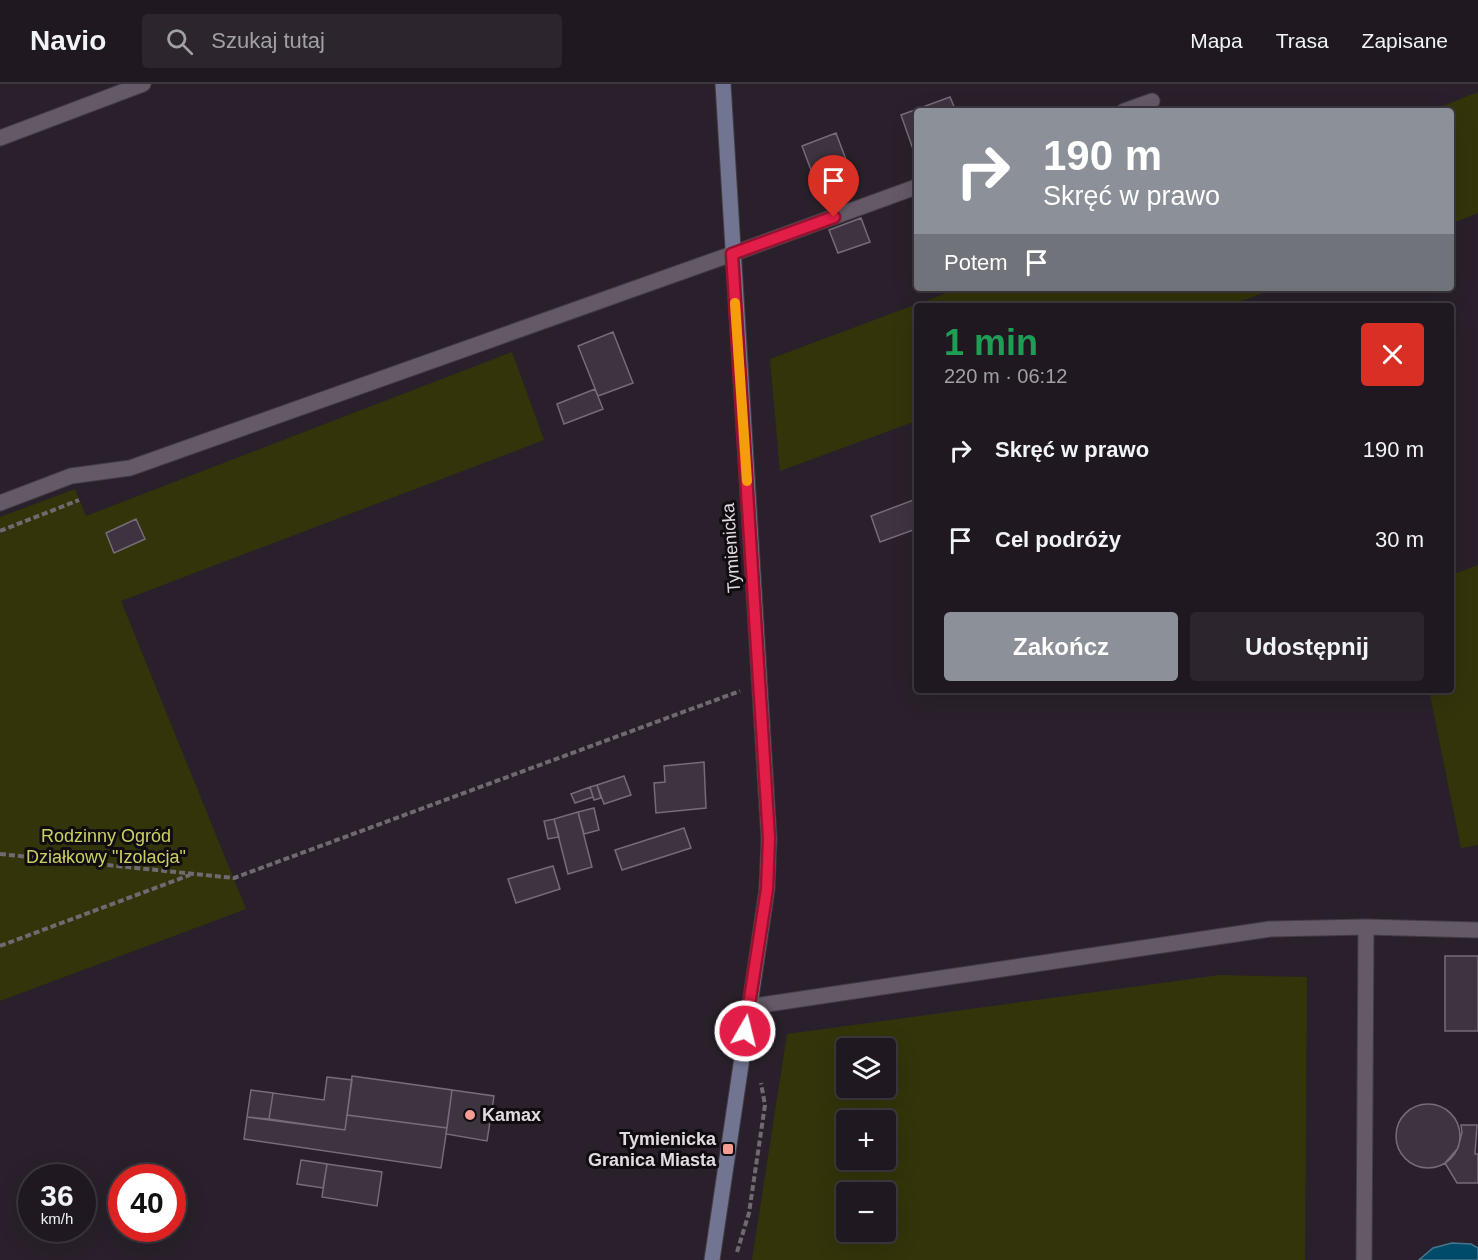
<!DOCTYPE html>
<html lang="pl">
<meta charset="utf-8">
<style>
:root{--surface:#1f1820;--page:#2c252d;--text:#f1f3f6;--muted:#a1a0a5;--line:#3c373e;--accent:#8c9099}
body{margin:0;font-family:Helvetica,sans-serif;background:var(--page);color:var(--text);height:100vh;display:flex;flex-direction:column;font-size:22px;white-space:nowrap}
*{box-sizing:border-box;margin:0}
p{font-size:20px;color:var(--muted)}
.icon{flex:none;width:33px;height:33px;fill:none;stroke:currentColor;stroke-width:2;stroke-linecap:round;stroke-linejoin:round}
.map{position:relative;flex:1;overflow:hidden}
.details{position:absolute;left:914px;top:219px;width:540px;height:390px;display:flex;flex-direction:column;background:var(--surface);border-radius:6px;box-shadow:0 6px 24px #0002,0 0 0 2px var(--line)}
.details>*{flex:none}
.banner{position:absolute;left:914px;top:24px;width:540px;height:183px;border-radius:6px;box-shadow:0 6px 24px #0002,0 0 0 2px var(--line);background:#8c9099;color:#fff;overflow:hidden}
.fabs{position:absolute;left:836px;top:954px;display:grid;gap:12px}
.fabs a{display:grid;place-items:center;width:60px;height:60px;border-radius:6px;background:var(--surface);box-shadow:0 6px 24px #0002,0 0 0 2px var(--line);font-size:30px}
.speed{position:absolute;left:18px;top:1080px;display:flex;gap:12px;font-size:30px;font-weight:700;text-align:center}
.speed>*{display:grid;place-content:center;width:78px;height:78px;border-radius:50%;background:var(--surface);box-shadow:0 6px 24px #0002,0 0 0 2px var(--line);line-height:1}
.speed small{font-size:15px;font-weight:400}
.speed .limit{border:9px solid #d22;background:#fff;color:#111}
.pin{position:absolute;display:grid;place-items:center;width:51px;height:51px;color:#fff;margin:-62px -26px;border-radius:50% 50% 50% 0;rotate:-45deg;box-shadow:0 0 6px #0007}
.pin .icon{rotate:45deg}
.me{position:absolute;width:66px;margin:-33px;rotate:8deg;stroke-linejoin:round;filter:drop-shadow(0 0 4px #0008)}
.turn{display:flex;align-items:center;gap:21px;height:126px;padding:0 30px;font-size:27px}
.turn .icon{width:78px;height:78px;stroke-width:2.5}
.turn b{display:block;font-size:42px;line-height:51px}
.then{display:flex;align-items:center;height:57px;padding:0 30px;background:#0003;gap:12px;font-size:22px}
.round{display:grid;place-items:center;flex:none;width:63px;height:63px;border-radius:6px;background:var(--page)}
.summary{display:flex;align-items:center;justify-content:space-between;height:102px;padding:0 30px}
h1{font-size:36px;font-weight:700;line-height:45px;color:#1e9e55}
.primary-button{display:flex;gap:12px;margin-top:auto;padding:12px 30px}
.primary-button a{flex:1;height:69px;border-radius:6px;background:var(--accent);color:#fff;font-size:24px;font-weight:700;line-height:69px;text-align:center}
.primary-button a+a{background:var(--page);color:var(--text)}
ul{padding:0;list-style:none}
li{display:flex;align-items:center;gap:18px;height:90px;padding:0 30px}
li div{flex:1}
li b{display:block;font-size:22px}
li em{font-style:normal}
header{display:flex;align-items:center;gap:36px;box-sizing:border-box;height:84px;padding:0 30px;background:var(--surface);border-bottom:2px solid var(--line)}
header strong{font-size:28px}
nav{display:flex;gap:33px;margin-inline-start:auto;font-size:21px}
.search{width:420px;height:54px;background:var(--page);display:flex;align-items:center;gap:15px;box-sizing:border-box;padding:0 21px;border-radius:6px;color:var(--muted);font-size:22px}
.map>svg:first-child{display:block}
.green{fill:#33340a;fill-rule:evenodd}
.water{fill:#014b6a;stroke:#44768e;stroke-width:1.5}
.building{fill:#3e3440;stroke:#766b77;stroke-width:1.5}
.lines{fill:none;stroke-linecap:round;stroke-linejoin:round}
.lane-casing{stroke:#443c45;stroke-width:17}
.street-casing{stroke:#443c45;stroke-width:17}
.secondary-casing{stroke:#443c45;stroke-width:17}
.path{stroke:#716972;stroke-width:4;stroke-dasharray:6 3;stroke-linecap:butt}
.lane{stroke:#645966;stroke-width:15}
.street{stroke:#645966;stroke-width:15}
.secondary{stroke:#727592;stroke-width:15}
.route-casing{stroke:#92132f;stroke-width:15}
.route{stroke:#e11d48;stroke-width:10}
.slow{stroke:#f59e0b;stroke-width:10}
.poi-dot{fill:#f59c93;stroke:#100c10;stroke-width:2}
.labels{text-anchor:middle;stroke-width:6;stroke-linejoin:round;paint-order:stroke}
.street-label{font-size:18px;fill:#e1dbe2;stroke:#100c10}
.park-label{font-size:18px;fill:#ccd063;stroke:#100c10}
.poi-label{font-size:18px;font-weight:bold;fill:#e1dbe2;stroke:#100c10;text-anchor:start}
</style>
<header>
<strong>Navio</strong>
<div class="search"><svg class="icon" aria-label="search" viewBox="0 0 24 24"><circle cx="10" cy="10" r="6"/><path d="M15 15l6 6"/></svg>Szukaj tutaj</div>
<nav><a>Mapa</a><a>Trasa</a><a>Zapisane</a></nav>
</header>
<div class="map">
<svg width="1478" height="1176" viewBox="0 0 1478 1176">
<rect width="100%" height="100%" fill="#29202b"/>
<path class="green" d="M1478,8V129L1451,140L1450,27H1430Z
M960,204H1277L1228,222H916V337L780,387L770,275Z
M512,268L544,356L121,517L246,825L0,917V433L75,405L86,432Z
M1478,481V761L1461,764L1429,606H1450L1451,491Z
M1220,891L1307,893L1305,1176H752L787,950ZM885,964V1004H846V964ZM885,1036V1076H846V1036ZM885,1108V1148H846V1108Z"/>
<path class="water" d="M1452,1159L1471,1160L1478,1164V1176H1419L1433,1164Z"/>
<path class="building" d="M950,13L956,27H916V64L913,65L901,31Z
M836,49L854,97L820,110L802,62Z
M861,134L870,158L838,169L829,146Z
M613,248L633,299L598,312L578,262Z
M595,305L603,325L564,340L557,320Z
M916,415V445L880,458L871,432Z
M136,435L145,455L114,469L106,449Z
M704,678L706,724L656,729L654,699L665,698L664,682Z
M624,692L631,711L604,720L597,701Z
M597,701L601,714L594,716L590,703Z
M590,703L593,713L575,719L571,710Z
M594,724L599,746L584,750L578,728Z
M578,728L592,783L568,790L554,735Z
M554,735L559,753L548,755L544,737Z
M684,744L691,764L622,786L615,766Z
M553,782L560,805L516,819L508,795Z
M1445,872H1478V947H1445Z
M352,992L452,1006L447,1044L347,1031Z
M327,993L352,996L345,1046L269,1035L273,1009L324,1016Z
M251,1006L273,1009L269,1035L247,1033Z
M452,1006L494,1012L487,1057L446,1050Z
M1396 1052a32 32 0 1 1 64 0a32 32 0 1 1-64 0Z
M347,1031L447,1044L441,1084L244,1055L247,1033L345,1046Z
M1461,1041H1477L1475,1070H1478V1099H1457L1445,1079L1458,1064L1462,1048Z
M301,1076L327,1080L323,1104L297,1100Z
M327,1080L382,1088L377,1122L322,1113Z"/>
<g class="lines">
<g class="lane-casing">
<path id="lane" d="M1124,27L1152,17
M0,54L143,0
M732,170L916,103
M748,923L1270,845L1366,843L1478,846
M1364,1176L1366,843"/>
</g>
<g class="street-casing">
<path id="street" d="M0,419L71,392L130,384L732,170"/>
</g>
<g class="secondary-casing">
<path id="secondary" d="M712,1176L767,805L769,754L723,0"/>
</g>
<path class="path" d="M0,447L79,416
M0,770L234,794L740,607
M0,862L190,791
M737,1168L749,1129L765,1021L761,999"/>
<use href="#lane" class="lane"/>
<use href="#street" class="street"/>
<use href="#secondary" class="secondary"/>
</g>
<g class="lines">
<g class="route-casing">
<path id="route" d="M745,947L767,805L769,754L732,170L834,133"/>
</g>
<use href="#route" class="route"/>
<path class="slow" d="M735,219L747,397"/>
</g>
<g class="poi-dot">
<circle cx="470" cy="1031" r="6"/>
<rect x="722" y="1059" width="12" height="12" rx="3"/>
</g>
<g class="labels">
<g class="street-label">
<text transform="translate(731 464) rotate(-94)" y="6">Tymienicka</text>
</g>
<g class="park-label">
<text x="106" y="758">Rodzinny Ogród<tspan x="106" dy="21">Działkowy "Izolacja"</tspan></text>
</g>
<g class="poi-label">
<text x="482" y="1037">Kamax</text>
<text x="716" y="1061" text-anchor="end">Tymienicka<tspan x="716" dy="21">Granica Miasta</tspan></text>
</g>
</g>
</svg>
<div class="fabs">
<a><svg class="icon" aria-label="layers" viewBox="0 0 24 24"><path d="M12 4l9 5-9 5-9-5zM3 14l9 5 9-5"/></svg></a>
<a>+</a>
<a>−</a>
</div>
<div class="speed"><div>36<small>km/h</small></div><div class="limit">40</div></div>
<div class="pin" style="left:834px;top:133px;background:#d93025"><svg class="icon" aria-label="arrive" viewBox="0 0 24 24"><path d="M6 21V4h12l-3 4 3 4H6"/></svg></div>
<svg class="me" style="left:745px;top:947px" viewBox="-20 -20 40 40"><circle r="17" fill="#e11d48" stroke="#fff" stroke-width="3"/><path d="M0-11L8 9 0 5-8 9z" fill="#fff"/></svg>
<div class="banner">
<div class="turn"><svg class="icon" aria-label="right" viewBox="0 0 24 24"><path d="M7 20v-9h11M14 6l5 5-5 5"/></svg><div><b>190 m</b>Skręć w prawo</div></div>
<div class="then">Potem<svg class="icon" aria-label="arrive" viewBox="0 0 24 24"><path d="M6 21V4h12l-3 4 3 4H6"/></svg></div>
</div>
<section class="details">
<div class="summary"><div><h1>1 min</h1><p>220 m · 06:12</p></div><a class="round" style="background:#d93025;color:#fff"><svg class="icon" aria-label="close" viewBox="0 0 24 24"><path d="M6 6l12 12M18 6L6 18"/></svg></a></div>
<ul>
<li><svg class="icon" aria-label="right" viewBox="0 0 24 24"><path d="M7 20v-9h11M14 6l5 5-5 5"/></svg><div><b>Skręć w prawo</b></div><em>190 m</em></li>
<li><svg class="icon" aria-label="arrive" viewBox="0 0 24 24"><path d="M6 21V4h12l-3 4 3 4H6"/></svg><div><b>Cel podróży</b></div><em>30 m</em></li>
</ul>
<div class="primary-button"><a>Zakończ</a><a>Udostępnij</a></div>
</section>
</div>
